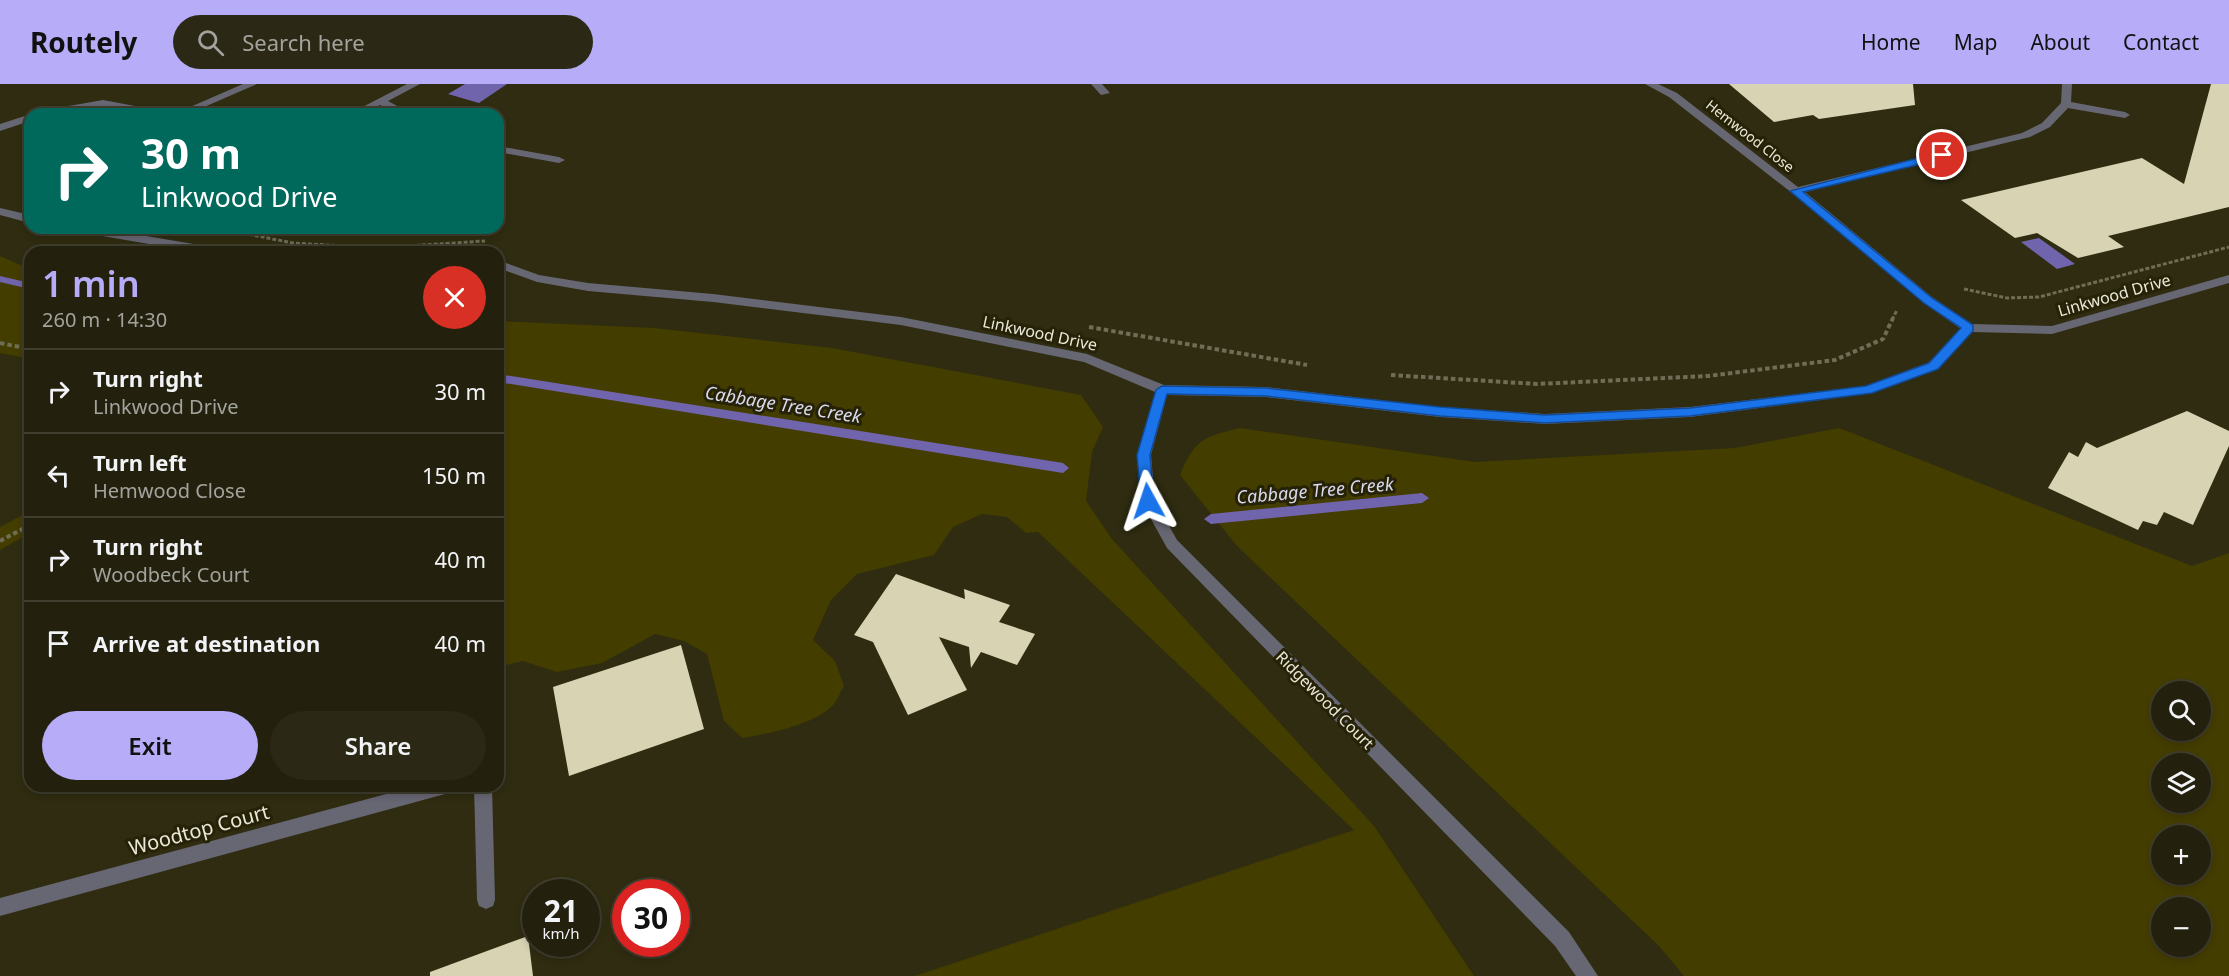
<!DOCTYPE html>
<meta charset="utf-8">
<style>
:root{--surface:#23210d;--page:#2b2916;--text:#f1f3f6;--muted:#a3a39d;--line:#403e2e;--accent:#b6acf8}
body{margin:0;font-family:"Noto Sans",sans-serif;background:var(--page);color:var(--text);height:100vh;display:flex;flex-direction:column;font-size:22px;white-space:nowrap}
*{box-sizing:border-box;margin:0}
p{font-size:20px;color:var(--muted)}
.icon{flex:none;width:33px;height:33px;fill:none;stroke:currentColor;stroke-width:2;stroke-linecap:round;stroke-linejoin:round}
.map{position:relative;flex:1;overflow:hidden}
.panel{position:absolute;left:24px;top:162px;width:480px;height:546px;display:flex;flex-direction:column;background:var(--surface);border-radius:18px;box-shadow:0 3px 9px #0003,0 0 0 2px var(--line)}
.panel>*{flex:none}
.hud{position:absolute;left:24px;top:24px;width:480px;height:126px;border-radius:18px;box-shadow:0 3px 9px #0003,0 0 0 2px var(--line);background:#00695c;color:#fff;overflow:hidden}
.tools{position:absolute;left:2151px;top:597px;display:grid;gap:12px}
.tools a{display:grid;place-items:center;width:60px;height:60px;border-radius:50%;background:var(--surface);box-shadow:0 3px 9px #0003,0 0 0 2px var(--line);font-size:30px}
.speed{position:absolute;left:522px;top:795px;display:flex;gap:12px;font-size:30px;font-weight:700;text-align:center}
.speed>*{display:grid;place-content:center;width:78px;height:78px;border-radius:50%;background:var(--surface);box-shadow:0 3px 9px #0003,0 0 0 2px var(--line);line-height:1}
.speed small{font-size:15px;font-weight:400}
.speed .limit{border:9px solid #d22;background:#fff;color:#111}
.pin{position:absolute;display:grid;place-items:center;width:51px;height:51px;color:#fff;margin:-26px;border:3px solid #fff;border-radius:50%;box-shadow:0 2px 6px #0007}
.me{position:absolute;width:66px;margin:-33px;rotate:355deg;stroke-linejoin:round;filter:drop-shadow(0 0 4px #0008)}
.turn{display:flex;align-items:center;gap:21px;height:126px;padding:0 18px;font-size:27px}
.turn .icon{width:78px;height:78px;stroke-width:2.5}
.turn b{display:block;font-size:42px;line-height:51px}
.round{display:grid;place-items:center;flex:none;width:63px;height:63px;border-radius:32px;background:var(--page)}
.overview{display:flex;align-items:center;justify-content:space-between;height:102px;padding:0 18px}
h1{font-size:36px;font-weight:600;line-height:45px;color:var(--accent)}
.cta{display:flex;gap:12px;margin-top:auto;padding:12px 18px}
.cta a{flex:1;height:69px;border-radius:36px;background:var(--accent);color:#111;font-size:24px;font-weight:600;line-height:69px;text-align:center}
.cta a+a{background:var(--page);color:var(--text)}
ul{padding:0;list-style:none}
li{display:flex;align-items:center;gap:18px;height:84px;padding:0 18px;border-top:2px solid var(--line)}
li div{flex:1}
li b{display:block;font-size:22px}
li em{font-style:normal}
header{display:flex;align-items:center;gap:36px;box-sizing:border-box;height:84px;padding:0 30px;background:var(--accent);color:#111}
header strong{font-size:28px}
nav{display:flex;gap:33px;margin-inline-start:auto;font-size:21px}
.search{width:420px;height:54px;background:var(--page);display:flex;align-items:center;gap:15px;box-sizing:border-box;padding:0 21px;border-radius:33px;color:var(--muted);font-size:22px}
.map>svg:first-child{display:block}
.green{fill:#443d00;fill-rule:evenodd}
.water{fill:#7064ad}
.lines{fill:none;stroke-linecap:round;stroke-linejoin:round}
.stream{fill:#7064ad;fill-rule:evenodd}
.building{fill:#d7d3b3}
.path-far1{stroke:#6f6d55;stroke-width:3;stroke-dasharray:4 2;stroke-linecap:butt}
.path{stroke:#6f6d55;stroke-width:4;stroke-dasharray:4.5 3;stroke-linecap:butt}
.lane{fill:#676673;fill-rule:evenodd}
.street{fill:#676673;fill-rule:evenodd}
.route{fill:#1a73e8;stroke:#114b97;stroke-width:1.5}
.labels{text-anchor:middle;stroke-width:6;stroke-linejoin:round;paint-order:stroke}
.far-street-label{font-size:14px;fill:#eae8d8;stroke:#262207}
.street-label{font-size:16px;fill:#eae8d8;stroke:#262207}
.water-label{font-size:18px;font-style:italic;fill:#dad9ee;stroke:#262207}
.near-street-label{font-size:20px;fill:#eae8d8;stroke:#262207}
</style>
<header>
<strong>Routely</strong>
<div class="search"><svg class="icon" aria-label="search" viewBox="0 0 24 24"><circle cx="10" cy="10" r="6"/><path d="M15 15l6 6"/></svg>Search here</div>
<nav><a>Home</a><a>Map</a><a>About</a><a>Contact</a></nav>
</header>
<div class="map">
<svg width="2229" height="892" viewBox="0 0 2229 892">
<rect width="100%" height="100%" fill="#2f2c11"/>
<path class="green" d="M0,172L30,185V275L0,269Z
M498,237L654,244L832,264L1081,311L1103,343L1092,368L1086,417L1112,455L1374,742L1474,892H915L1354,746L1038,448L1026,449L1007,433L982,430L953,443L934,471L857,490L831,516L813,556L835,577L844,602C840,608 837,618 831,623C812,641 768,650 742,654L724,637L707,570L684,557L655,550L602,579L557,588L523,577L498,583Z
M1240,344L1475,378L1735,364L1839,344L2192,482L2229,469V892H1684L1659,862L1237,462L1180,391C1195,355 1203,353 1240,344ZM2162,608H2200V646H2162ZM2162,680H2200V718H2162ZM2162,752H2200V790H2162ZM2162,824H2200V862H2162Z
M30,427V449L0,466V443Z"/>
<path class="water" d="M465,0H507L479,19L448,10Z
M2039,154L2075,180L2057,185L2021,158Z"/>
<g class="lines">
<path class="stream" d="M0,192L30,199V205L0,198Z
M498,290L1063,379L1069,384L1063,389L498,298Z
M1422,409L1429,414L1422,419L1211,440L1204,435L1211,430Z"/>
</g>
<path class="building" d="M1729,0H1913L1915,21L1819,35L1813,31L1774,38Z
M2211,0H2229V123L2108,152L2124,163L2078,174L2037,149L2015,154L1961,116L2142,74L2184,100Z
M2187,327L2229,347V362L2193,441L2164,428L2157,441L2143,437L2138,446L2048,404L2069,368L2078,373L2086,358L2097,364Z
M896,490L965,515L964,505L1010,521L999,538L1035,550L1017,581L981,568L971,584L969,563L939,553L967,606L908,631L873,558L854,551Z
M681,561L704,645L569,692L553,603Z
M528,852L533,892H430V888Z"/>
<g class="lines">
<path class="path-far1" d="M237,148L293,159L376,164L485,157
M1964,205L2007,214L2039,213L2229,163
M1892,236L1897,226"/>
<path class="path" d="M1089,243L1307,281
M0,259L30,265
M1391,291L1537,300L1708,292L1835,276L1883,255L1893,234
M0,457L30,441"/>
<path class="lane" d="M243,0H257L188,30H174Z
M407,0H420L388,17L412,30H399L380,21L362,30H349Z
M1091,0H1102L1110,9L1101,11Z
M103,16L162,27L167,30H145L103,22L58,30H35L40,27Z
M31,30L30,37L0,47V40Z
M498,62L559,73L565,76L559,79L498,68Z"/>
<path class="street" d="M1645,0H1658L1677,9L1798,103L2022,49L2042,39L2061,19L2062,0H2072L2071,18L2125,28L2130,31L2125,34L2068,24L2050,43L2030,53L1805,108L1932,213L1972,240L2052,242L2229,191V199L2052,250L1972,248L1938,285L1872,309L1690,333L1545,340L1440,333L1266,313L1167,311L1151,371L1155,417L1177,456L1569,848L1598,892H1576L1555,862L1167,464L1141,417L1137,371L1155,308L1084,278L901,241L713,218L588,207L537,198L498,184V176L539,191L588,199L713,210L901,233L1087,270L1164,301L1266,303L1440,323L1545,330L1690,323L1865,302L1928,279L1961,245L1924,219L1792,109L1669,13Z
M0,124L30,131V139L0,131Z
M73,144H99L217,164L223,168H196L79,148Z
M416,702H454L451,708L445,710L0,832V814Z
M474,702H492L495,816L493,822L486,825L479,822L477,816Z"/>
</g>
<path class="route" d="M1942,68L1947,71L1946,74L1803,108L1932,214L1973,241V247L1938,285L1872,309L1690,332L1545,339L1440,332L1266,312L1167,310L1150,371L1154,417L1148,422L1141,417L1137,371L1156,306L1162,302L1266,304L1440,323L1545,331L1690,324L1866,302L1929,279L1961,244L1924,219L1790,107Z"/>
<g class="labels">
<g class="far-street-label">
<text transform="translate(1750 52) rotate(38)" y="5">Hemwood Close</text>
</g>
<g class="street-label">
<text transform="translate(2114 211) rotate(-16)" y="6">Linkwood Drive</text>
<text transform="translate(1040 249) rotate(12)" y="6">Linkwood Drive</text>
<text transform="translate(1325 616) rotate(45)" y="6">Ridgewood Court</text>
</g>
<g class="water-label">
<text transform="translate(783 321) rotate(9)" y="6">Cabbage Tree Creek</text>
<text transform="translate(1315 407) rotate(-5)" y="6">Cabbage Tree Creek</text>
</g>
<g class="near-street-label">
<text transform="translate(199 746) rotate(-15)" y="7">Woodtop Court</text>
</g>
</g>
</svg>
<div class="tools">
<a><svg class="icon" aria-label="search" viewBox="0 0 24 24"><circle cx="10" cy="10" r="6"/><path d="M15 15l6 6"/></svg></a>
<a><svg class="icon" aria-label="layers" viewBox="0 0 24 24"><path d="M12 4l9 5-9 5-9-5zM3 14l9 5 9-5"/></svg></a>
<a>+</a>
<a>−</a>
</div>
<div class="speed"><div>21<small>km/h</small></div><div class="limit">30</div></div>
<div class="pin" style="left:1942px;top:71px;background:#d93025"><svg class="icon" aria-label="arrive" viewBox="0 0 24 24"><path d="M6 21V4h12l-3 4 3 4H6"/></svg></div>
<svg class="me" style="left:1148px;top:417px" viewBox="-20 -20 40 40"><path d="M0-17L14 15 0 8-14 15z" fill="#1a73e8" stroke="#fff" stroke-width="4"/></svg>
<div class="hud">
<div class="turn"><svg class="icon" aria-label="right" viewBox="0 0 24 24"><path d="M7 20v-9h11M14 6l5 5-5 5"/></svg><div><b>30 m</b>Linkwood Drive</div></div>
</div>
<section class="panel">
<div class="overview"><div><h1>1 min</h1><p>260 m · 14:30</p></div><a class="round" style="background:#d93025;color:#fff"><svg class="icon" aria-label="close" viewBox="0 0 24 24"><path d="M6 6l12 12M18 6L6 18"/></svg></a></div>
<ul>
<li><svg class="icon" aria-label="right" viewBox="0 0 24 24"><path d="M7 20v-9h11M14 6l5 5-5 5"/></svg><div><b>Turn right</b><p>Linkwood Drive</p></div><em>30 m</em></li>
<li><svg class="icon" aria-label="left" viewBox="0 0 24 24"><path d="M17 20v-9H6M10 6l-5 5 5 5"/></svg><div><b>Turn left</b><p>Hemwood Close</p></div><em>150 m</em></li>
<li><svg class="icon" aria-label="right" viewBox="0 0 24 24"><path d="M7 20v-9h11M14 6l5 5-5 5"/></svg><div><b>Turn right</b><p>Woodbeck Court</p></div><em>40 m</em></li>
<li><svg class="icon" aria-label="arrive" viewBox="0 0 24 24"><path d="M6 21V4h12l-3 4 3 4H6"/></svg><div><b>Arrive at destination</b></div><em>40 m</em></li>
</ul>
<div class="cta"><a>Exit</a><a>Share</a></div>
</section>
</div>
